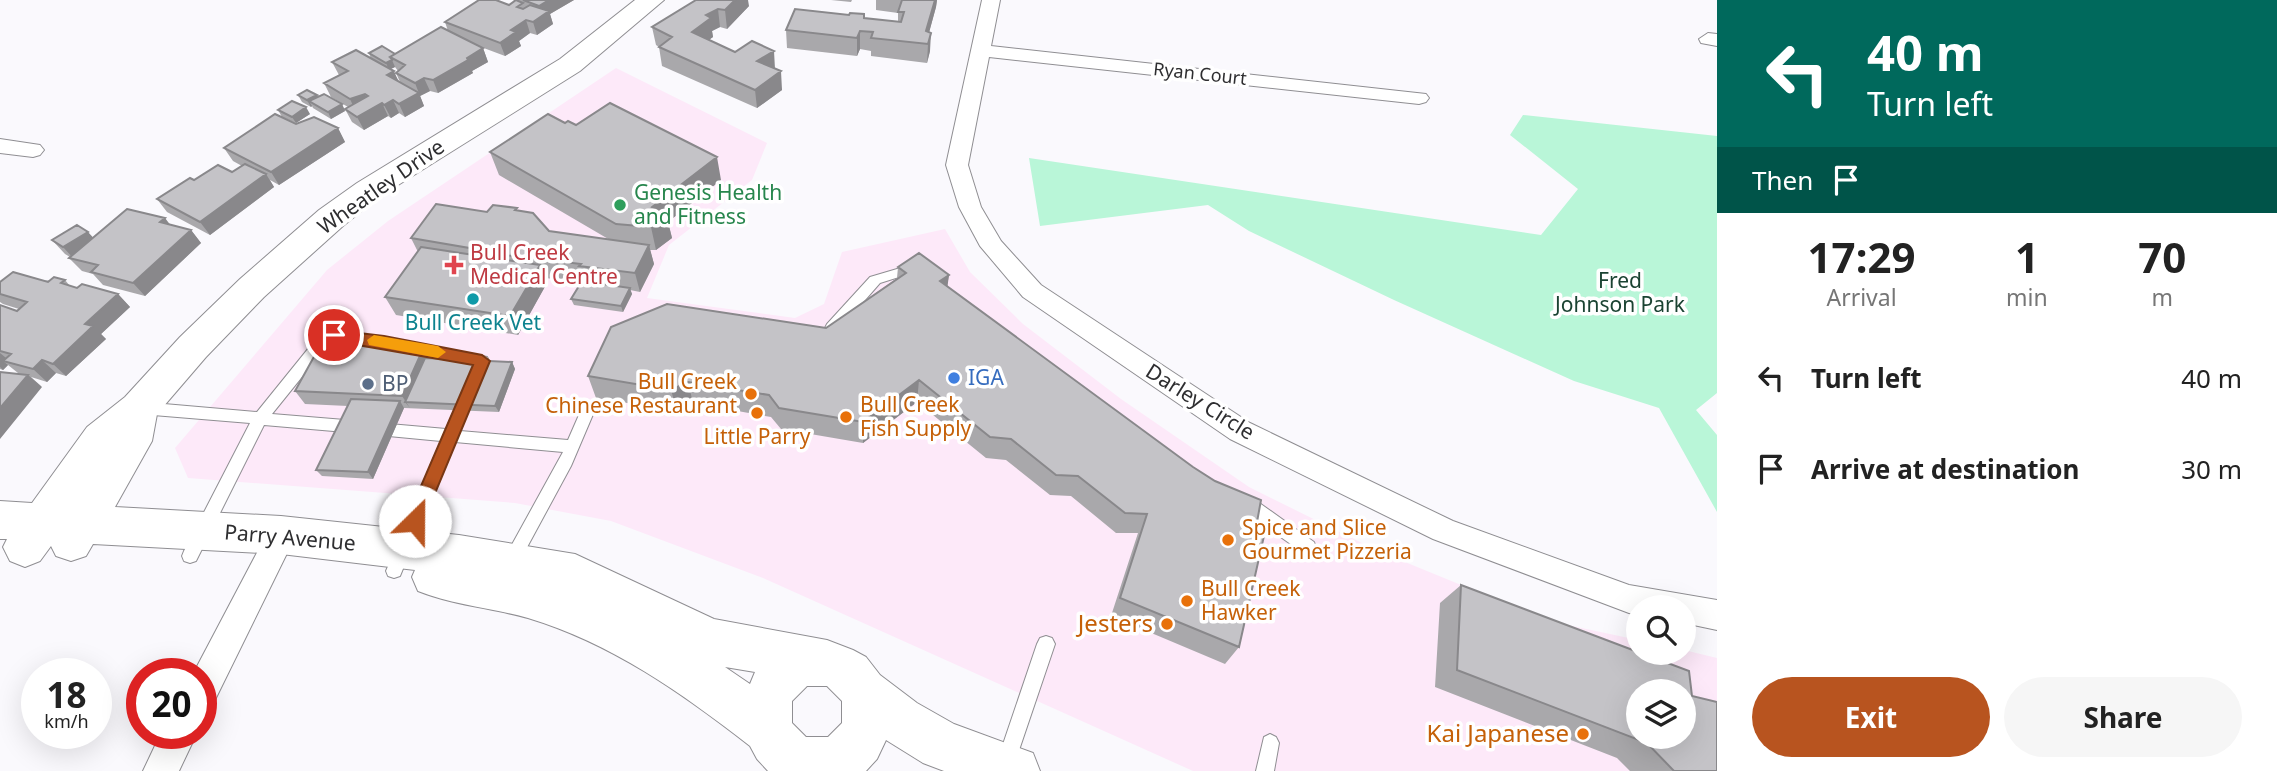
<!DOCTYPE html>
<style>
:root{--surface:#fff;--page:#f6f6f6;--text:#222;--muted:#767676;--accent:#b8541f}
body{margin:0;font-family:"Noto Sans",sans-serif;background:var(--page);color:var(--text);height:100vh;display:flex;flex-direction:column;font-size:26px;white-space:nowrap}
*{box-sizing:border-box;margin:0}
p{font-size:23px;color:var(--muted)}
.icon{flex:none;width:38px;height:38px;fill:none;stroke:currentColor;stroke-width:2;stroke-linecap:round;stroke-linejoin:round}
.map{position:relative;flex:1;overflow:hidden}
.side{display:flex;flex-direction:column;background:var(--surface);width:560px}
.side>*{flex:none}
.banner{background:#00695c;color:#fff;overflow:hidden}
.tools{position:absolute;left:1626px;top:595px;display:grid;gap:14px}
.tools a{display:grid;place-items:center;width:70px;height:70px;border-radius:50%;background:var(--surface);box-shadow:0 7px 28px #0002;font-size:35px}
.speed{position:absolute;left:21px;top:658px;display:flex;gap:14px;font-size:35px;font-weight:700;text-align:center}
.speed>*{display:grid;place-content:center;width:91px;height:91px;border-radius:50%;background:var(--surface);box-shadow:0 7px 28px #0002;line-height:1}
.speed small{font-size:18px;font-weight:400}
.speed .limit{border:10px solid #d22;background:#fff;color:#111}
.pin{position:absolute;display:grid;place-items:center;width:60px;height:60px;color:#fff;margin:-30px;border:4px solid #fff;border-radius:50%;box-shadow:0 2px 7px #0007}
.me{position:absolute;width:77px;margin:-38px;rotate:23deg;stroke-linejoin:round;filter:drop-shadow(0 0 5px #0008)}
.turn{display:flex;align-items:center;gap:24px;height:147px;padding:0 35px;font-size:32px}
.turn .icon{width:91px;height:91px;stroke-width:2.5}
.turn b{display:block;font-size:49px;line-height:60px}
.then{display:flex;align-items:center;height:66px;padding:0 35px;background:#0003;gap:14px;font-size:26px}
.eta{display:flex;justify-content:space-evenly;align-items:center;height:119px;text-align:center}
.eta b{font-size:42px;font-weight:700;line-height:49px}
.action{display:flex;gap:14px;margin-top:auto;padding:14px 35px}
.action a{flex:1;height:80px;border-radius:42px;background:var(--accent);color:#fff;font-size:28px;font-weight:700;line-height:80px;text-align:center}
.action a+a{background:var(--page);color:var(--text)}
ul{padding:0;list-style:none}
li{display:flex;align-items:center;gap:21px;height:91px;padding:0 35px}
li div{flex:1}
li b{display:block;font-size:26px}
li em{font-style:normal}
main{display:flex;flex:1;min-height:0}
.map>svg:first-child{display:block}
.commercial{fill:#fde9f9;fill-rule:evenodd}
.green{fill:#b9f6d8}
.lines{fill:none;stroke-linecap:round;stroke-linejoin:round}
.lane-casing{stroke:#8f8e92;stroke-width:2}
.street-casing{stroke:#8f8e92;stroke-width:2}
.secondary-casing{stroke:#8f8e92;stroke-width:2}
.lane{fill:#fff;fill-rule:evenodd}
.street{fill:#fff;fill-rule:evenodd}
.secondary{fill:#fff;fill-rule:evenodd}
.wall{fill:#a9a8ab;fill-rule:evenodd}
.shaded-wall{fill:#89888b}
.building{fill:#c4c3c7;stroke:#89888b;stroke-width:2;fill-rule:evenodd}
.route{fill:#b8541f;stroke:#783714;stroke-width:2}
.slow{fill:#f59e0b}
.leisure-dot{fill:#2e9e5b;stroke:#fff;stroke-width:2.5}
.health-dot{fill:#e0444e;stroke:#fff;stroke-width:2.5}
.culture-dot{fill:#0f9aa8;stroke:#fff;stroke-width:2.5}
.shop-dot{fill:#3f7fe0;stroke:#fff;stroke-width:2.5}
.service-dot{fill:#5c6f8a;stroke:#fff;stroke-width:2.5}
.food-dot{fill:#e8710a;stroke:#fff;stroke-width:2.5}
.labels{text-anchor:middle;stroke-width:7;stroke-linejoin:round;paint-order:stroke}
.far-street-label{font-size:18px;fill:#2e2e30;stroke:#fff}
.street-label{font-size:21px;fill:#2e2e30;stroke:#fff}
.leisure-label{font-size:21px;fill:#27864d;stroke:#fff;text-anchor:start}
.health-label{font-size:21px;fill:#be3a42;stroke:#fff;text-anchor:start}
.park-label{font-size:21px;fill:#1a4332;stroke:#fff}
.culture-label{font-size:21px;fill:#0d838f;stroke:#fff}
.shop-label{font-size:21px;fill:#366cbe;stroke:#fff;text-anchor:start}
.food-label{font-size:21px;fill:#c56008;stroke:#fff;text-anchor:start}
.service-label{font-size:21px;fill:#4e5e75;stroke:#fff;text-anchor:start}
.near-food-label{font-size:24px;fill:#c56008;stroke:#fff;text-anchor:end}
</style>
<main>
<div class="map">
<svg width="1717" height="771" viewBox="0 0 1717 771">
<rect width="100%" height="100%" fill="#faf9fd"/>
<path class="commercial" d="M616,68L767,143L752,180L669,245L647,298L795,318L824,304L842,252L945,229L970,272L1023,324L1121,399L1249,487L1378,551L1549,621L1638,640V653H1684V650L1717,658V771H1193L763,578L611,521L515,503L188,478L175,448L327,270L388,221ZM1638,691H1684V737H1638Z"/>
<path class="green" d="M1523,115L1717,136V393L1696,410L1717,435V512L1659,408L1574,381L1394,300L1249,231L1208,205L1040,226L1029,158L1541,235L1578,189L1510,135Z"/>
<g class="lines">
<g class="lane-casing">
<path id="lane" d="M914,264L918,265L920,268L918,271L880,283L837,332H827L825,328L827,324L870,277Z
M334,331L385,337L487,357L489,361L460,431L568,440L582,408H592L594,412L571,466L518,564L512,566L506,564L504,559L563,452L455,442L400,576L394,578L388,576L386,571L441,441L378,435L373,433L371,429L373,425L378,423L446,429L474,365L385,347L336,341L326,347L272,414L357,421L362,423L364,427L362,431L357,433L264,425L196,561L190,563L184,561L182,556L184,551L250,423L141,414L136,412L134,408L136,404L141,402L257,412L316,339Z
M1243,495L1258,502L1314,542L1316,547L1314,552L1308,554L1302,552L1238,507L1235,502L1238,497Z
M1046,636L1052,638L1055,644L1015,762L1013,769L1005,771L999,769L997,762L1037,644L1040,638Z
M1270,734L1276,737L1279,743L1274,771H1256L1264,737Z"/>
</g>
<g class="street-casing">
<path id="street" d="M982,0H1000L991,46L1426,94L1429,98L1426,102L1419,104L989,57L968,165L981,207L1001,241L1041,285L1250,423L1453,521L1629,585L1717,600V630L1684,623V607H1638V615L1629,613L1433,539L1230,439L1023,297L980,246L959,207L946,165Z
M1708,33L1717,34V46L1701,43L1699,39Z
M0,139L40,145L44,150L40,155L33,157L0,153Z
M281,522L291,526L296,535L213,704L201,708V674H193L271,526Z
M161,733H197L179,771H143Z"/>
</g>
<g class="secondary-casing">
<path id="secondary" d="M635,0H664L580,71L379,197L343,226L264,297L206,357L157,414L152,441L115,507L281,516L459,535L575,554L714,619L827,640L853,650L866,657L880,675L917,703L954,724L1033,753L1040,771H944L923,763L886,740L877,759L866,771H768L757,759L750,746C682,693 611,643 528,618C492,608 453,605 418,591L412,577L415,570L281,554L93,544L86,556L71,561L56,556L51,546L40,561L25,567L10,561L3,547L7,539H0V501L32,503L87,427L125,397L180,337L240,279L319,210L357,183L560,59ZM725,667L755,672L750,684ZM807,686H827L842,701V723L828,737H806L792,723V701Z"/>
</g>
<use href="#lane" class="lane"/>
<use href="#street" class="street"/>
<use href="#secondary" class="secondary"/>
</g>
<path class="wall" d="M513,0H574L550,14L553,24L537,35L530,33L519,41L521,46L505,56L481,47L483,48L488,62L472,71L473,73L438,93L430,91L420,96L424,106L405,117L399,113L391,118L388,116L364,130L352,122L345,109L348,107L331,97L324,83L339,75L332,62L371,59L369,53L395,54L448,31L445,22L509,5L515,1ZM395,67L398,71L396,73L400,82L390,69Z
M696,0L749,6L727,29L720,27L712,31L713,37L708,40L775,69L782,90L757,108L662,66L659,47L656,45L652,27Z
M831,0H852L851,2Z
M876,0H937L936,7L929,32L930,51L927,63L871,56V51L860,49L857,56L787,48L786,30L898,21V13L876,10Z
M298,95L318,97L342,104L345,111L331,119L313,108L312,106L311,107L302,102Z
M278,110L310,114L296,123L282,117Z
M565,123L576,125L721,180L668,222L672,238L656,250H650L654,264L640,292L630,290L632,294L623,312L574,305L571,299L582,282L545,278L547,283L518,335L396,315L385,297L418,252L411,238L487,212L518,210L549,231L610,240L499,175L490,152Z
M296,124L338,128L345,142L279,185L270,180L274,187L210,235L167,212L157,199L194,180L232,172L242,166L233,161L224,148Z
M170,225L191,230L201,243L145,296L103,285L93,274L82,271L69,258L70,257L65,254L52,240L93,238Z
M898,267L949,275L947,286L1255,533L1239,647L1225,664L1111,616L1138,533H1116L1071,496L1050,495L1006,460L986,458L917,402L863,443L781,429L771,417L693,403L677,411L596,398L588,376L826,328L897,278Z
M65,280L70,286L77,288L118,294L130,307L101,334L106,339L66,376L56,373L47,382L31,377L42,387L18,373L8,365L3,370L0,369V305L17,311L19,309L3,304L0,302V282Z
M423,349L429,359L512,362L515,369L499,412L404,408L373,479L322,476L316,470L348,406L305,404L295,391Z
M1461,585L1692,696L1717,771H1630L1617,758L1435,687L1440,603Z"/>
<path class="shaded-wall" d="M549,0H574L550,14L553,24L537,35L533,22L542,16L539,6Z
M735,0H748L749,6L727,29L725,10Z
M935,0H937L936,7L926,44V31Z
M718,9L720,27L712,31L713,37L694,51L692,32L706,15Z
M526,20L530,33L519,41L521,46L505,56L500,43L511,30Z
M860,31V49L857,56V38Z
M931,33L930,51L927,63L928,44Z
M483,48L488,62L472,71L473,73L438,93L433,80Z
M774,51L775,69L757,61Z
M392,60L395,67L389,70L386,63Z
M394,71L400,85L387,75Z
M781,71L782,90L757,108L755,90Z
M424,78L430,91L420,96L415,83Z
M419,93L424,106L405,117L399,104Z
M365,94L371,107L356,112L350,99Z
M317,95L320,102L309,101L312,106L311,107L307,100Z
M393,100L399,113L391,118L384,105Z
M382,103L388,116L364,130L357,117Z
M342,104L345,111L331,119L328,112Z
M306,107L310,114L296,123L292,117Z
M338,128L345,142L279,185L271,172Z
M717,157L721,180L668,222L672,238L656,250L651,227L652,207Z
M266,174L274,187L210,235L200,222Z
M165,218L175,231L160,222Z
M191,230L201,243L145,296L133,283Z
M88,232L100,245L74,259L63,247Z
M649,245L654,264L640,292L635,273Z
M540,265L547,283L518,335L510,316Z
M949,275L946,297L940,281Z
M630,288L632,294L623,312L621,306Z
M118,294L130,307L101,334L106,339L66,376L53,364L85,324Z
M423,349L430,361L405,402L410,408L402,396Z
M0,353L11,362L3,361L8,365L3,370L0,367Z
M42,360L56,373L47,382L33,369Z
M512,362L515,369L499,412L495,406Z
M28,375L42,387L0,439V408Z
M919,380L917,402L863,443V422Z
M688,382L693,403L677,411L671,390Z
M400,401L404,408L373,479L368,472Z"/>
<path class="building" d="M479,0H496L509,5L516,0L523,3L517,7L523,9L530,5L549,11L533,22L526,20L511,30L516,32L500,43L445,22Z
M523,0H549L539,6Z
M696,0H735L725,10L718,9L706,15L711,18L692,32L735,52L752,41L774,51L757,61L781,71L755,90L659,47L672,37L652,27Z
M902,0H935L926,31L931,33L928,44L871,38L873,32L860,31L857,38L786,30L795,9L849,15L850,13L864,14V18L901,22L904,12H898Z
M441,27L483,48L467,58L468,60L433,80L424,78L415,83L396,73L405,65L390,57Z
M382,46L395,54L390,57L392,60L386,63L369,53Z
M356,50L394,71L387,75L419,93L399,104L393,100L384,105L382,103L357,117L345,109L368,96L365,94L350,99L324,83L348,71L332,62Z
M307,90L317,95L307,100L298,95Z
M324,94L342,104L328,112L309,101Z
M292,101L306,107L292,117L278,110Z
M610,103L717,157L652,207L667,215L651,227L616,224L490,152L548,114L565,123L568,121L576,125Z
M275,114L296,124L314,117L338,128L271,172L224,148Z
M245,164L266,174L200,222L157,199L190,178L194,180L218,165L232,172Z
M436,204L487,212L493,205L517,208L515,210L533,213L549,231L649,245L635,273L579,266L581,264L479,252L481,250L411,238Z
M127,209L165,218L160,222L191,230L133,283L91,272L98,265L69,258Z
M77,225L88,232L63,247L52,240Z
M421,247L540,265L510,316L385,297Z
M919,253L949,275L940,281L1193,467L1215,481L1261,500L1255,533L1264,536L1239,647L1120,598L1147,514L1125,513L1078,476L1056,475L1011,439L990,437L919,380L863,422L779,408L769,395L688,382L671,390L588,376L611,327L667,304L826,328L906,273L898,267Z
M13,272L48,282L54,277L65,280L61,283L77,288L82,284L118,294L85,324L93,326L53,364L42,360L33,369L3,361L11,354L0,351V305L17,311L27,302L0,294V282Z
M582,281L630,288L621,306L571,299Z
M321,344L423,349L402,396L295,391Z
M425,358L512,362L495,406L405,402Z
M0,372L28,375L0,408Z
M351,399L400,401L368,472L316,470Z
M1461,585L1638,652V653H1641L1689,671L1692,696L1717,702V771H1674L1647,743L1457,670ZM1638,691H1684V737H1638Z"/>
<path class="route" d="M334,330L384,336L482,355L490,361L421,527L415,529L409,527L406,521L473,365L329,340L326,335Z"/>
<path class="slow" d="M374,335L438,346L446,352L438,358L369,345L367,340Z"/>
<circle class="leisure-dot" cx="620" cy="205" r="7"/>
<path class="health-dot" d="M450.5 254.5h7v7h7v7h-7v7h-7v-7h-7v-7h7z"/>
<circle class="culture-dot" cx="473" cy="299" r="7"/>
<circle class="shop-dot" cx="954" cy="378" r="7"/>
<circle class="service-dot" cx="368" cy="384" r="7"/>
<g class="food-dot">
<circle cx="751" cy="394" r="7"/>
<circle cx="757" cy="413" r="7"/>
<circle cx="846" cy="417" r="7"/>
<circle cx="1228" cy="540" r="7"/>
<circle cx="1187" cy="601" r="7"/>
<circle cx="1167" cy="624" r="7"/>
<circle cx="1583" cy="734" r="7"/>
</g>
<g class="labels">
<g class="far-street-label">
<text transform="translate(1200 74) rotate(6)" y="6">Ryan Court</text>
</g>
<g class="street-label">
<text transform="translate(381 187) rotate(-35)" y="7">Wheatley Drive</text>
<text transform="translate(1200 402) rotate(32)" y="7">Darley Circle</text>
<text transform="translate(290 538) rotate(5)" y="7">Parry Avenue</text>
</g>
<g class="leisure-label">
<text x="634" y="200">Genesis Health<tspan x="634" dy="24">and Fitness</tspan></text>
</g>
<g class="health-label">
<text x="470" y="260">Bull Creek<tspan x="470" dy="24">Medical Centre</tspan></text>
</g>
<g class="park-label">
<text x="1620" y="288">Fred<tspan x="1620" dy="24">Johnson Park</tspan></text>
</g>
<g class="culture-label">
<text x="473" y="330">Bull Creek Vet</text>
</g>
<g class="shop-label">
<text x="968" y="385">IGA</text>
</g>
<g class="food-label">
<text x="737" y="389" text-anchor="end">Bull Creek<tspan x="737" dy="24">Chinese Restaurant</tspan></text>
<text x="860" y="412">Bull Creek<tspan x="860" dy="24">Fish Supply</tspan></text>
<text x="757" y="444" text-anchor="middle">Little Parry</text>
<text x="1242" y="535">Spice and Slice<tspan x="1242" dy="24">Gourmet Pizzeria</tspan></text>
<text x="1201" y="596">Bull Creek<tspan x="1201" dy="24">Hawker</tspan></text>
</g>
<g class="service-label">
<text x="382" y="391">BP</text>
</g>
<g class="near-food-label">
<text x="1153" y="632">Jesters</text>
<text x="1569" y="742">Kai Japanese</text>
</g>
</g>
</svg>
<div class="tools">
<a><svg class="icon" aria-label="search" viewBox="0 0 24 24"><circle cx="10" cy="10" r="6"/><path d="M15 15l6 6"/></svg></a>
<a><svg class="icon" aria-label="layers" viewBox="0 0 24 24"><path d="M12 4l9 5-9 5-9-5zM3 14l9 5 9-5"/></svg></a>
</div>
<div class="speed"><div>18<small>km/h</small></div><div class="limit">20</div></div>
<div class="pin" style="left:334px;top:335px;background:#d93025"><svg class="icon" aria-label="arrive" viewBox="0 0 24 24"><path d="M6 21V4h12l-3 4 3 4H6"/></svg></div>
<svg class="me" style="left:415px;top:521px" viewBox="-20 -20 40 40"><circle r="19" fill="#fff"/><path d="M0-13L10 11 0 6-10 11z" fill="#b8541f"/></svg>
</div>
<section class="side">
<div class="banner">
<div class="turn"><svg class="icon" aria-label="left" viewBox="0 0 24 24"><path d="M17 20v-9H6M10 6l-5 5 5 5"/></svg><div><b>40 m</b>Turn left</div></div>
<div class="then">Then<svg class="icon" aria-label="arrive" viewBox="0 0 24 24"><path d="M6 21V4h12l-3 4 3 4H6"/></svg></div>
</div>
<div class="eta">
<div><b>17:29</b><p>Arrival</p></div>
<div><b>1</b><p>min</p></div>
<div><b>70</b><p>m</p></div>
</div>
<ul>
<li><svg class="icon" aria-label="left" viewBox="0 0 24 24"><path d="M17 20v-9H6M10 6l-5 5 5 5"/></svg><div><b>Turn left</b></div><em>40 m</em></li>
<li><svg class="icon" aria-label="arrive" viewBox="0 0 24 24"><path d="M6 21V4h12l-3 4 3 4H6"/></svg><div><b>Arrive at destination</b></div><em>30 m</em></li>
</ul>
<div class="action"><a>Exit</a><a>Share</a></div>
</section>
</main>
